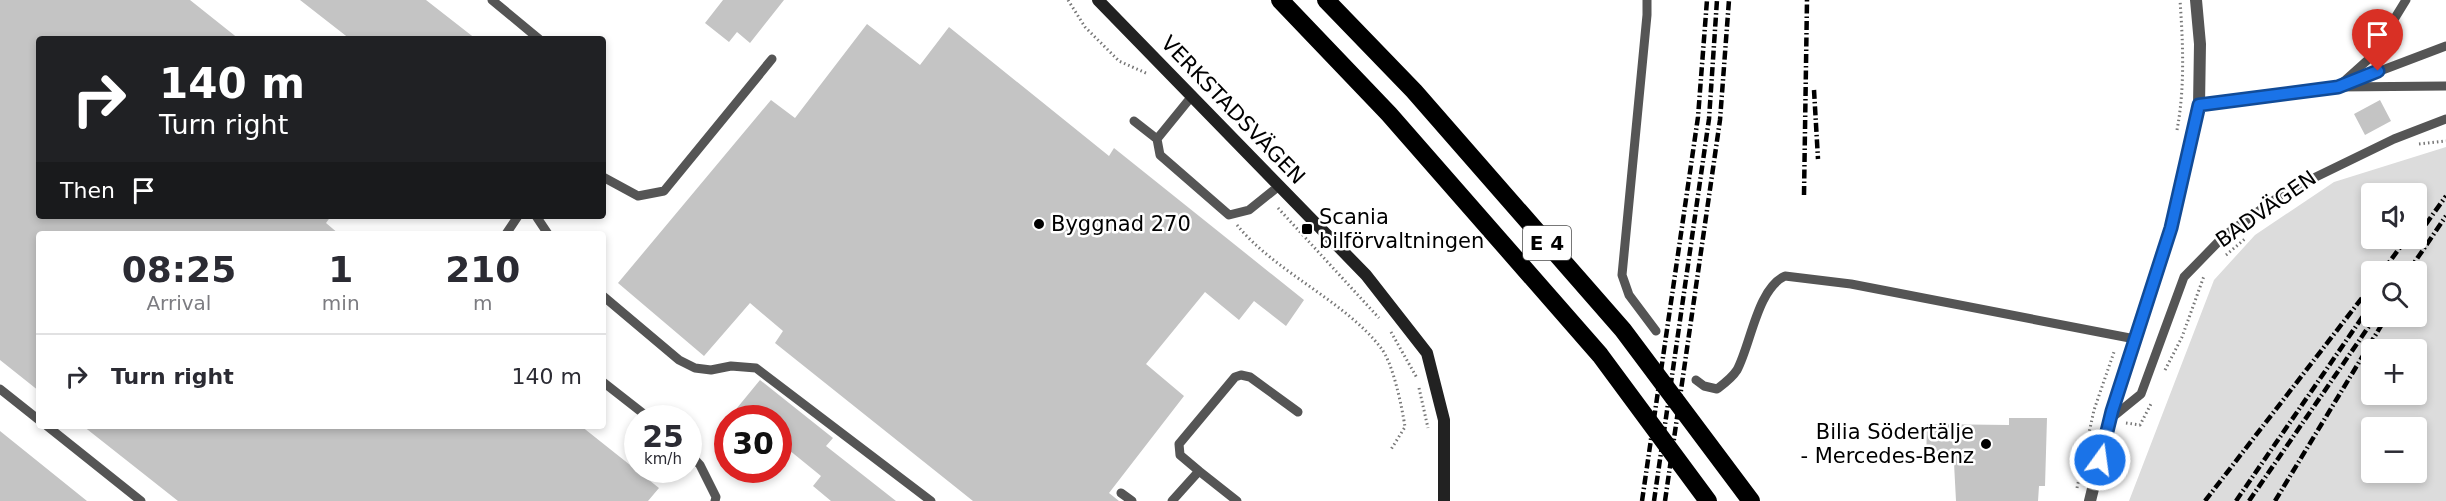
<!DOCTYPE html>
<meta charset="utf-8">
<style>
:root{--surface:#fff;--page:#f2f2f3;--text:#2b2b33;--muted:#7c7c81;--line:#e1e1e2}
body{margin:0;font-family:"DejaVu Sans",sans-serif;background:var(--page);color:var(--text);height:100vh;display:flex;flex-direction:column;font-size:22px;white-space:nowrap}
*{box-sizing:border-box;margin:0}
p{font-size:20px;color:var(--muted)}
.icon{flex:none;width:33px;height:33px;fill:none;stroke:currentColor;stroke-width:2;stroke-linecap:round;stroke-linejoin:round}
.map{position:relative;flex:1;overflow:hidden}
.details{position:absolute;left:36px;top:231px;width:570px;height:198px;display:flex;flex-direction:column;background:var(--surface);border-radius:6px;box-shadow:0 3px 9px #0003}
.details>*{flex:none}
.guide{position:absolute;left:36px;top:36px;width:570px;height:183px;border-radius:6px;box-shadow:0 3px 9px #0003;background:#202124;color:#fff;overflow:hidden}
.fabs{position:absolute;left:2361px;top:183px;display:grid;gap:12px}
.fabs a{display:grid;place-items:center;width:66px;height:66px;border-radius:6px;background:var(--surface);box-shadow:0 3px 9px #0003;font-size:30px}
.speed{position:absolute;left:624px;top:405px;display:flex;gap:12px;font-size:30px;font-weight:700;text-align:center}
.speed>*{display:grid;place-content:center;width:78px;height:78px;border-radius:50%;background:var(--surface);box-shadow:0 3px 9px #0003;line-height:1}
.speed small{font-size:15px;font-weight:400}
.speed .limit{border:9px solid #d22;background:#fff;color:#111}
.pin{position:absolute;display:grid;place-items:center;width:51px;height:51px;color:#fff;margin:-62px -26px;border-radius:50% 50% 50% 0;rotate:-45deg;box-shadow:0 0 6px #0007}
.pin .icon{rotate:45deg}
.me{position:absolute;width:66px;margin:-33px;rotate:14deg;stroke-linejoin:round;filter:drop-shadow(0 0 4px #0008)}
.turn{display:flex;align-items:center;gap:21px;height:126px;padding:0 24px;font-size:27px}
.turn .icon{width:78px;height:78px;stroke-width:2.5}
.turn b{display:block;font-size:42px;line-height:51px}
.then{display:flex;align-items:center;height:57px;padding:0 24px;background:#0003;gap:12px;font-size:22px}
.eta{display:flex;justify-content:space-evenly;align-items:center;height:102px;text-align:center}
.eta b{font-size:36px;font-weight:600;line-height:42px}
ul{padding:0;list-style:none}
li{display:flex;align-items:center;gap:18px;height:84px;padding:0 24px;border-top:2px solid var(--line)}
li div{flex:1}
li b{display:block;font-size:22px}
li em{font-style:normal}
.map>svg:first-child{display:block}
.green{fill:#dcdcdc;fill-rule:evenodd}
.building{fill:#c4c4c4}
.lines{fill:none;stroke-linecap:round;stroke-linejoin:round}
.path{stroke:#777;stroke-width:3;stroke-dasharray:1.5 3;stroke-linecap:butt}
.lane{stroke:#555;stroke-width:9}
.street{stroke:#555;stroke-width:12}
.secondary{stroke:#222;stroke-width:12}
.highway{stroke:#000;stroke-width:18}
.rail{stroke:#000;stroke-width:4.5;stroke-dasharray:9 3 1.5 3;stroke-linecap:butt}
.route-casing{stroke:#114b97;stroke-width:15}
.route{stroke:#1a73e8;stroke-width:10}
.poi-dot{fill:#000;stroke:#fff;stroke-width:2}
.labels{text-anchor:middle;stroke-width:5;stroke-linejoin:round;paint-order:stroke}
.shield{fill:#fff;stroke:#4c4c4c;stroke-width:1.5}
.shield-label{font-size:20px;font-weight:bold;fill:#000}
.street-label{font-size:21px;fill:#000;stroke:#fff}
.poi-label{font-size:21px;fill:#000;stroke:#fff;text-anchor:start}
</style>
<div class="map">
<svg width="2446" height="501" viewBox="0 0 2446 501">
<rect width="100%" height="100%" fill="#fff"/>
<path class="green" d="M2446,147V501H2129L2214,280L2255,235L2334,182ZM2372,194H2416V238H2372ZM2372,272H2416V316H2372ZM2372,350H2416V394H2372ZM2372,428H2416V472H2372Z"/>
<path class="building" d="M0,0H190L239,39H39V216H331L326,223L339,234H39V391L0,360Z
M300,0H426L476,39H350Z
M723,0H784L750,43L737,32L729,42L705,23Z
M867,24L920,65L949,27L1109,156L1114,148L1304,300L1286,326L1254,301L1239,320L1205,292L1146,364L1184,396L1109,493L1119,501H973L775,343L783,331L750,303L704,356L618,283L771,100L795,118Z
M2380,100L2391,121L2365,135L2354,114Z
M760,380L833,438L826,446L896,501H831L813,486L821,476L778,441V418H750L737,408Z
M2009,418H2047L2045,486H2039L2038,501H1956L1954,463L1926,462L1927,424L2009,425Z
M83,426H581L659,488L648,501H178Z
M0,431L87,501H0Z"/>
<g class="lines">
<path class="path" d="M1068,0L1085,27L1119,61L1148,74
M2177,130C2185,88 2183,43 2180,0
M2419,144L2446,141
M1278,208L1379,318
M1237,225C1275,272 1345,301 1381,348C1393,363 1402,407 1405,427L1390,451
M2226,255L2246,238
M1391,332L1417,378
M2165,370L2182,337L2204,276
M1419,388L1428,428
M2126,423L2140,425L2151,404
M2077,488L2094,410L2114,352"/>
<path class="lane" d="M492,0L539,39
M1647,0V15L1622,275L1629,295L1656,331
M2342,83L2371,57L2406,0
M2343,85L2446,46
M1192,96L1157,139L1160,155L1229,215L1249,210L1279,186
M2199,105L2338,87L2446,86
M1134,121L1157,139
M603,177L638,196L664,191L772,59
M536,216L548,234
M506,234L518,216
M603,296L679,360L695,368L711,370L731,366L756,368L931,501
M1696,380L1704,386L1717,389C1725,383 1732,378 1737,370C1751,344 1757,289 1785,276L1851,284L2135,339
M603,382L649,418
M0,389L39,420
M2109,420L2141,394L2184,277L2224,236L2287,191L2394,139L2446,119
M47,426L141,501
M688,452L700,465L716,497L715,501
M1199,471L1180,455L1179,444L1235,377L1241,375L1250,377L1298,412
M1121,493L1132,501
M1172,501L1199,471L1237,501"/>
<path class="street" d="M2090,501L2112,411L2171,228L2199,105L2200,44L2196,0"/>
<path class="secondary" d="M1098,0L1366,275L1427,353L1444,420V501"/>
<path class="highway" d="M1280,0L1389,114L1600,355L1708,501
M1326,0L1414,91L1623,330L1751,501"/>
<path class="rail" d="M1814,90L1818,159
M1804,195L1807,0
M2416,238L2446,196
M2382,272L2407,238
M2408,272L2446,216
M1642,501L1698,117L1707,0
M1654,501L1709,119L1717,0
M1665,501L1720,120L1729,0
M2205,501L2372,285
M2236,501L2372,303
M2249,501L2376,316
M2275,501L2387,316"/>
</g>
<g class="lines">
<g class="route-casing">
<path id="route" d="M2100,460L2112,411L2171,228L2199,105L2338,87L2378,71"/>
</g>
<use href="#route" class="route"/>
</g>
<g class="poi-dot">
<circle cx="1039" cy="224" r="6"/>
<rect x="1301" y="223" width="12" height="12" rx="3"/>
<circle cx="1986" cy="444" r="6"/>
</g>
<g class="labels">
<rect class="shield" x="1523" y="226" width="48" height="34" rx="4.5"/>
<g class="shield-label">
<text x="1547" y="250">E 4</text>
</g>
<g class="street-label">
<text transform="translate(1233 110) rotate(46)" y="7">VERKSTADSVÄGEN</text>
<text transform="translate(2266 209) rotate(-35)" y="7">BADVÄGEN</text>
</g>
<g class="poi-label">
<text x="1319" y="224">Scania<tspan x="1319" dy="24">bilförvaltningen</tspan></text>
<text x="1051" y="231">Byggnad 270</text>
<text x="1974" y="439" text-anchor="end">Bilia Södertälje<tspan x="1974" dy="24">- Mercedes-Benz</tspan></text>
</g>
</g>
</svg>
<div class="fabs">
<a><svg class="icon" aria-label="sound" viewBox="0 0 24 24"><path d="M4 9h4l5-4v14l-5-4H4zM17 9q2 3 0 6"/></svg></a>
<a><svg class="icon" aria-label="search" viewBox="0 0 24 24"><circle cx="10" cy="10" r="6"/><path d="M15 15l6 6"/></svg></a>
<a>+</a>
<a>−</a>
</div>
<div class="speed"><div>25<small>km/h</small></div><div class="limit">30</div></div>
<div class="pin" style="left:2378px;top:71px;background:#d93025"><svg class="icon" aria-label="arrive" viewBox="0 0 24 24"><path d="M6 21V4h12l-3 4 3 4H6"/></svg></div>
<svg class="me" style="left:2100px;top:460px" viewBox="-20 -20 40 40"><circle r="17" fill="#1a73e8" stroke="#fff" stroke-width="3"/><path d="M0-11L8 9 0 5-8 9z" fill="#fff"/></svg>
<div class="guide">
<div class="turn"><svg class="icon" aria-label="right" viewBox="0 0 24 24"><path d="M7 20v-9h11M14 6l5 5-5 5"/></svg><div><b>140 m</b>Turn right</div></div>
<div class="then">Then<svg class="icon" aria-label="arrive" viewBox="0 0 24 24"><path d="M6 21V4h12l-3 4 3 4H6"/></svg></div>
</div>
<section class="details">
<div class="eta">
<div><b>08:25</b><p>Arrival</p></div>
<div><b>1</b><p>min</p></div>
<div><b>210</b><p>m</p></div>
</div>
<ul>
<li><svg class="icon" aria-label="right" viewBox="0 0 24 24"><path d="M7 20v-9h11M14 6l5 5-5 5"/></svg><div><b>Turn right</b></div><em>140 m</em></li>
</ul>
</section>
</div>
